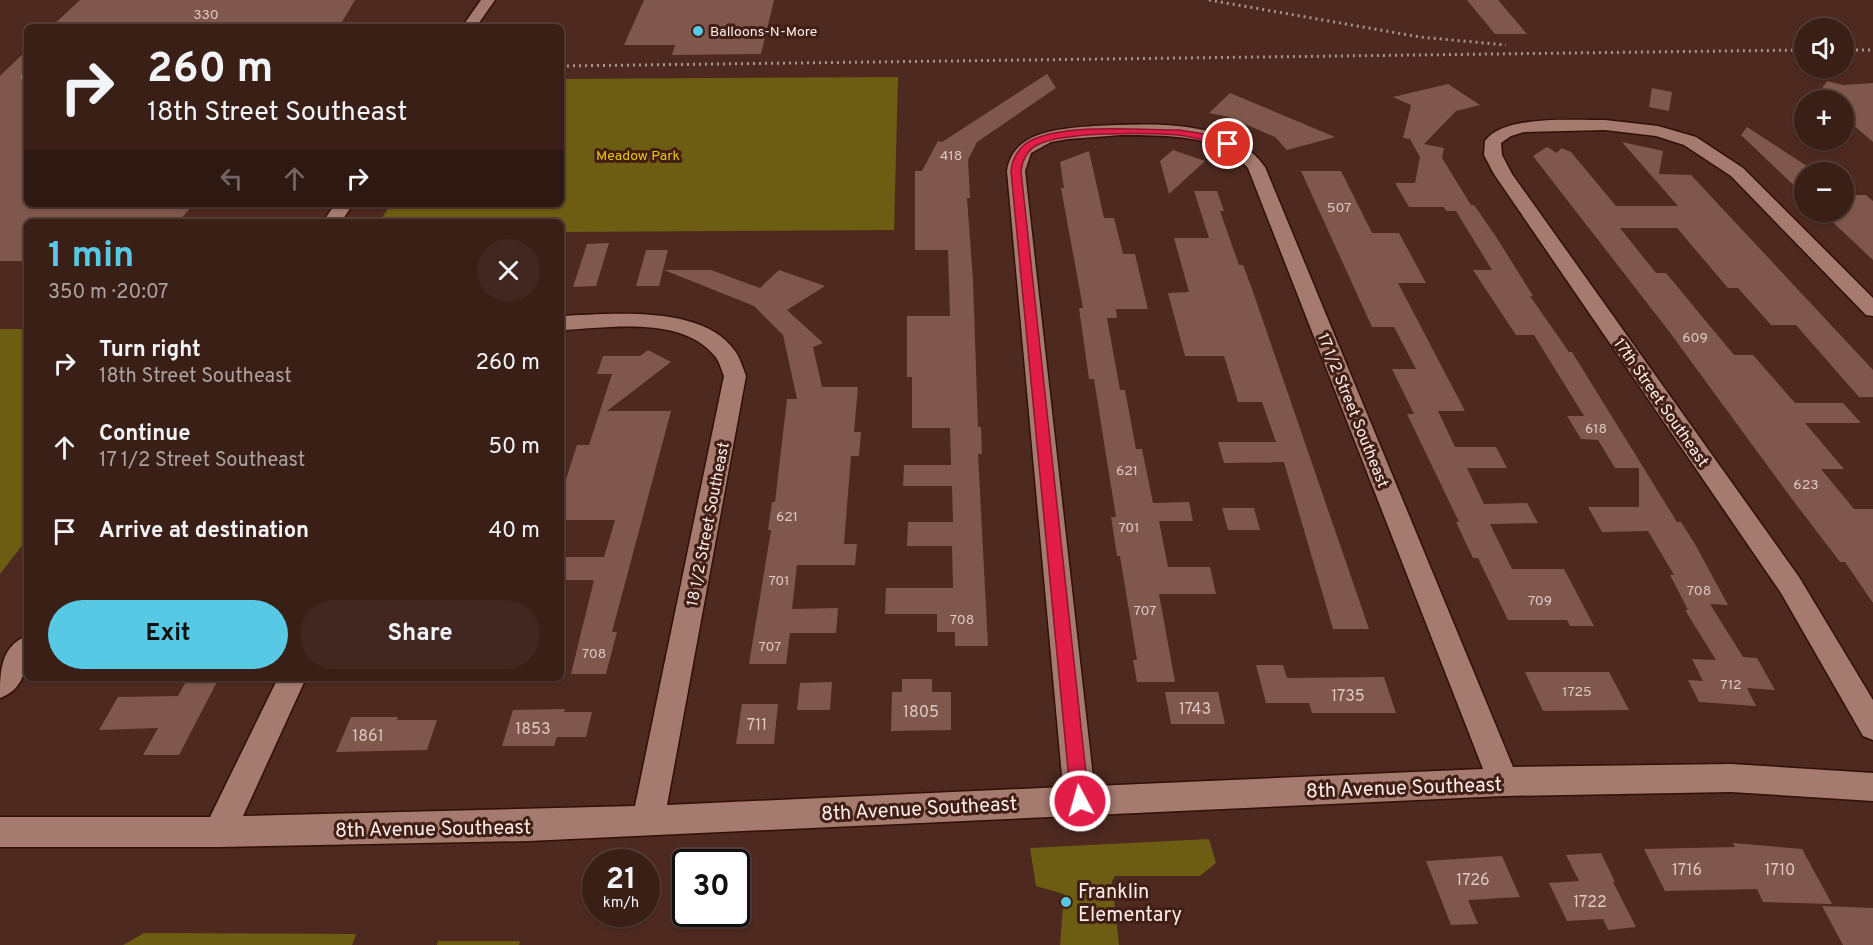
<!DOCTYPE html>
<meta charset="utf-8">
<style>
:root{--surface:#3a1f17;--page:#412720;--text:#f1f3f6;--muted:#aba2a1;--line:#543d36;--accent:#58c9e4}
body{margin:0;font-family:Overpass,sans-serif;background:var(--page);color:var(--text);height:100vh;display:flex;flex-direction:column;font-size:22px;white-space:nowrap}
*{box-sizing:border-box;margin:0}
p{font-size:20px;color:var(--muted)}
.icon{flex:none;width:33px;height:33px;fill:none;stroke:currentColor;stroke-width:2;stroke-linecap:round;stroke-linejoin:round}
.map{position:relative;flex:1;overflow:hidden}
.panel{position:absolute;left:24px;top:219px;width:540px;height:462px;display:flex;flex-direction:column;background:var(--surface);border-radius:9px;box-shadow:0 2px 4px #0004,0 0 0 2px var(--line)}
.panel>*{flex:none}
.top-card{position:absolute;left:24px;top:24px;width:540px;height:183px;border-radius:9px;box-shadow:0 2px 4px #0004,0 0 0 2px var(--line);background:#3a1f17;color:var(--text);overflow:hidden}
.buttons{position:absolute;left:1794px;top:18px;display:grid;gap:12px}
.buttons a{display:grid;place-items:center;width:60px;height:60px;border-radius:50%;background:var(--surface);box-shadow:0 2px 4px #0004,0 0 0 2px var(--line);font-size:30px}
.speed{position:absolute;left:582px;top:849px;display:flex;gap:12px;font-size:30px;font-weight:700;text-align:center}
.speed>*{display:grid;place-content:center;width:78px;height:78px;border-radius:50%;background:var(--surface);box-shadow:0 2px 4px #0004,0 0 0 2px var(--line);line-height:1}
.speed small{font-size:15px;font-weight:400}
.speed .limit{border:3px solid #111;border-radius:9px;background:#fff;color:#111}
.pin{position:absolute;display:grid;place-items:center;width:51px;height:51px;color:#fff;margin:-26px;border:3px solid #fff;border-radius:50%;box-shadow:0 2px 6px #0007}
.me{position:absolute;width:66px;margin:-33px;rotate:354deg;stroke-linejoin:round;filter:drop-shadow(0 0 4px #0008)}
.turn{display:flex;align-items:center;gap:21px;height:126px;padding:0 24px;font-size:27px}
.turn .icon{width:78px;height:78px;stroke-width:2.5}
.turn b{display:block;font-size:42px;line-height:51px}
.lanes{display:flex;align-items:center;height:57px;padding:0 24px;background:#0003;justify-content:center;gap:30px;direction:ltr}
.lanes .off{opacity:.35}
.round{display:grid;place-items:center;flex:none;width:63px;height:63px;border-radius:32px;background:var(--page)}
.overview{display:flex;align-items:center;justify-content:space-between;height:102px;padding:0 24px}
h1{font-size:36px;font-weight:700;line-height:45px;color:var(--accent)}
.action{display:flex;gap:12px;margin-top:auto;padding:12px 24px}
.action a{flex:1;height:69px;border-radius:36px;background:var(--accent);color:#111;font-size:24px;font-weight:700;line-height:69px;text-align:center}
.action a+a{background:var(--page);color:var(--text)}
ul{padding:0;list-style:none}
li{display:flex;align-items:center;gap:18px;height:84px;padding:0 24px}
li div{flex:1}
li b{display:block;font-size:22px}
li em{font-style:normal}
.map>svg:first-child{display:block}
.green{fill:#6d5d12}
.building{fill:#7f574c}
.lines{fill:none;stroke-linecap:round;stroke-linejoin:round}
.minor-casing{stroke:#311007;stroke-width:3}
.minor{fill:#a57b6f;fill-rule:evenodd}
.rail{stroke:#ab928b;stroke-width:3;stroke-dasharray:2 4;stroke-linecap:butt}
.route{fill:#e11d48;stroke:#92132f;stroke-width:1.5}
.poi-dot{fill:#58c9e4;stroke:#411f15;stroke-width:2}
.labels{text-anchor:middle;stroke-width:6;stroke-linejoin:round;paint-order:stroke}
.number-label{font-size:14px;fill:#dec8c2}
.far-poi-label{font-size:14px;fill:#fdeeea;stroke:#411f15;text-anchor:start}
.far-park-label{font-size:14px;fill:#eac703;stroke:#411f15}
.street-label{font-size:16px;fill:#fdeeea;stroke:#411f15}
.near-number-label{font-size:16px;fill:#dec8c2}
.near-street-label{font-size:20px;fill:#fdeeea;stroke:#411f15}
.near-poi-label{font-size:20px;fill:#fdeeea;stroke:#411f15;text-anchor:start}
</style>
<div class="map">
<svg width="1873" height="945" viewBox="0 0 1873 945">
<rect width="100%" height="100%" fill="#4d291f"/>
<path class="green" d="M898,77L894,230L561,232V222H379L391,204H561V79Z
M0,329H27V539L0,574Z
M1209,839L1216,863L1200,876H1115L1112,881L1119,945H1060L1064,894L1036,886L1030,848Z
M144,933L356,934L352,945H123Z
M438,941H520L519,945H437Z"/>
<path class="building" d="M80,0H355L339,27H51Z
M644,0H774L761,54L672,55L675,45H624Z
M1467,0H1498L1527,34H1495Z
M27,50V204H194L178,222H27V261H0V76Z
M1047,74L1056,88L977,142L968,160L970,198H967L973,280L978,427H981L982,454H978L988,646H955V632H937V614H885L886,588H953L952,546H907L908,522H953L952,486H903L904,465H951L950,428H912V377H907V316H950L948,250H915V171H922L938,141L942,142Z
M1827,81L1843,85L1873,83V142L1844,117V100H1823L1817,96Z
M1448,84L1480,105L1456,111L1424,144L1444,148L1442,158L1471,205H1474L1495,235L1533,296H1530L1569,352H1572L1677,522H1681L1695,544L1728,605L1710,604L1743,657L1757,658L1775,690L1747,688L1756,706L1699,702L1688,680L1703,681L1692,659L1716,660L1685,610H1688L1670,575H1674L1648,531L1602,532L1588,507H1639V468H1615L1598,440L1581,439L1567,416H1584L1534,335H1516L1473,270H1492L1456,211H1446L1444,207H1409L1395,183H1415L1420,157L1410,139L1403,138L1411,105L1393,97Z
M1652,88L1672,92L1669,111L1649,107Z
M1230,93L1335,137L1287,150L1275,137L1229,117L1209,113Z
M1747,127L1816,172H1804V195L1741,135Z
M1622,142L1663,151L1659,174L1691,175L1873,370V397H1859L1796,325H1771L1738,288H1728L1677,228H1620L1656,273H1666L1734,355H1753L1795,403H1843L1861,423H1805L1844,469H1821L1854,509H1873V603L1845,562H1840L1792,499L1668,330L1533,156L1547,147L1557,153L1561,148L1571,152L1616,206H1678Z
M1173,150L1205,161L1169,194L1160,161Z
M1089,151L1104,218H1114L1123,254H1135L1148,309H1116L1117,318H1107L1120,390H1125L1136,449H1142L1153,503L1189,502L1193,521H1159L1168,567H1210L1216,594H1159L1175,682H1137L1133,660H1137L1120,556H1117L1111,517H1116L1105,449L1094,379H1089L1079,308H1083L1061,188H1064L1060,162Z
M1301,171H1341L1372,233H1399L1426,283H1398L1465,411H1438L1455,447H1496L1507,468H1467L1484,504L1527,503L1538,523L1490,524L1512,569H1564L1594,626H1570L1567,620H1508L1478,558H1473L1456,522H1459L1407,414H1414L1392,369H1416L1394,327H1372Z
M1194,191H1217L1224,211H1220L1239,265H1243L1251,286L1369,629H1333L1284,462L1224,463L1218,442H1276L1262,402H1238L1224,356H1185L1168,293L1189,292L1174,238H1209Z
M1844,195H1866L1873,201V260L1822,212H1844Z
M609,243L596,286L573,287L587,244Z
M646,250H668L659,286H636Z
M664,270H711L760,288L779,270L825,286L787,310L823,343L813,347L822,387H858L854,432H861L859,456H851L844,544H857L855,565H797L792,609L838,608L836,633H790L786,664H749L771,530H768L772,502H775L787,399H797L783,335L754,306Z
M648,350L671,362L607,411H671L612,632H617L606,674H571L594,580H561V557H604L615,520H561V495L577,445H589L612,374H597L603,356H640Z
M1222,508H1254L1260,530H1228Z
M1256,665H1283L1287,678L1384,677L1396,713H1312L1309,703H1266Z
M1525,672H1609L1629,710L1543,711Z
M188,678H219L179,755H143L158,728L99,730L118,697L178,696Z
M902,679H932V692H951V730L891,731L892,692H902Z
M832,682L830,710H797L800,683Z
M1165,692H1218L1225,724H1171Z
M742,704H778L774,744H736Z
M565,709L564,712H592L586,737H557L554,746H502L513,710Z
M351,717H398L397,720H437L427,750L336,752Z
M1733,843L1802,849L1832,904L1763,902L1757,889L1665,891L1644,849L1735,847Z
M1601,853L1615,882H1613L1636,927L1608,930L1603,919L1567,921L1549,883L1579,881L1566,855Z
M1502,856L1520,897L1468,900L1478,924L1451,925L1426,861Z
M1822,906L1873,908V945H1843Z"/>
<g class="lines">
<g class="minor-casing">
<path id="minor" d="M481,0H495L476,27H462Z
M1605,120L1658,126L1696,137L1743,168L1873,298V316L1866,315L1731,176L1684,145L1656,136L1605,130L1524,132L1511,136L1501,143L1502,155L1512,174L1799,577L1873,700V740L1863,736L1781,593L1494,174L1484,155L1485,141C1505,114 1574,121 1605,120Z
M1093,126C1147,124 1230,117 1265,167L1513,767L1731,764L1873,773V801L1731,792L1504,796L528,841L219,847H0V817H210L278,678H306L243,816L635,806L724,376C721,369 719,360 714,355C680,315 608,328 561,330V316C610,314 703,304 735,351C740,358 743,368 746,376L667,805L1063,787L1007,171C1013,130 1061,129 1093,126ZM1121,135C1164,136 1217,132 1248,168L1483,769L1094,786L1025,171L1031,153L1051,142L1068,139Z
M335,204H353L341,222H323Z
M27,636C27,661 28,688 0,698C0,673 0,646 27,636Z"/>
</g>
<use href="#minor" class="minor"/>
<path class="rail" d="M1209,0L1420,37L1506,45
M1844,50H1873
M561,66L1804,50
M21,77H27"/>
</g>
<path class="route" d="M1179,130L1210,135L1233,144L1228,147C1211,143 1196,137 1179,135C1147,133 1064,131 1037,145C1027,150 1022,161 1021,171L1089,801L1086,807L1080,809L1074,807L1071,801L1011,171C1012,159 1019,147 1030,141C1065,123 1139,130 1179,130Z"/>
<g class="poi-dot">
<circle cx="698" cy="31" r="6"/>
<circle cx="1066" cy="902" r="6"/>
</g>
<g class="labels">
<g class="number-label">
<text x="206" y="19">330</text>
<text x="951" y="160">418</text>
<text x="1339" y="212">507</text>
<text x="1695" y="342">609</text>
<text x="1596" y="433">618</text>
<text x="1127" y="475">621</text>
<text x="1806" y="489">623</text>
<text x="787" y="521">621</text>
<text x="1129" y="532">701</text>
<text x="779" y="585">701</text>
<text x="1699" y="595">708</text>
<text x="1540" y="605">709</text>
<text x="1145" y="615">707</text>
<text x="962" y="624">708</text>
<text x="770" y="651">707</text>
<text x="594" y="658">708</text>
<text x="1731" y="689">712</text>
<text x="1577" y="696">1725</text>
</g>
<g class="far-poi-label">
<text x="710" y="36">Balloons-N-More</text>
</g>
<g class="far-park-label">
<text x="638" y="160">Meadow Park</text>
</g>
<g class="street-label">
<text transform="translate(1662 402) rotate(55)" y="6">17th Street Southeast</text>
<text transform="translate(1354 410) rotate(68)" y="6">17 1/2 Street Southeast</text>
<text transform="translate(707 524) rotate(-79)" y="6">18 1/2 Street Southeast</text>
</g>
<g class="near-number-label">
<text x="1348" y="701">1735</text>
<text x="1195" y="714">1743</text>
<text x="921" y="717">1805</text>
<text x="757" y="730">711</text>
<text x="533" y="734">1853</text>
<text x="368" y="741">1861</text>
<text x="1687" y="875">1716</text>
<text x="1780" y="875">1710</text>
<text x="1473" y="885">1726</text>
<text x="1590" y="907">1722</text>
</g>
<g class="near-street-label">
<text transform="translate(1404 787) rotate(-2)" y="7">8th Avenue Southeast</text>
<text transform="translate(919 808) rotate(-3)" y="7">8th Avenue Southeast</text>
<text transform="translate(433 828) rotate(-1)" y="7">8th Avenue Southeast</text>
</g>
<g class="near-poi-label">
<text x="1078" y="898">Franklin<tspan x="1078" dy="23">Elementary</tspan></text>
</g>
</g>
</svg>
<div class="buttons">
<a><svg class="icon" aria-label="sound" viewBox="0 0 24 24"><path d="M4 9h4l5-4v14l-5-4H4zM17 9q2 3 0 6"/></svg></a>
<a>+</a>
<a>−</a>
</div>
<div class="speed"><div>21<small>km/h</small></div><div class="limit">30</div></div>
<div class="pin" style="left:1228px;top:144px;background:#d93025"><svg class="icon" aria-label="arrive" viewBox="0 0 24 24"><path d="M6 21V4h12l-3 4 3 4H6"/></svg></div>
<svg class="me" style="left:1080px;top:801px" viewBox="-20 -20 40 40"><circle r="17" fill="#e11d48" stroke="#fff" stroke-width="3"/><path d="M0-11L8 9 0 5-8 9z" fill="#fff"/></svg>
<div class="top-card">
<div class="turn"><svg class="icon" aria-label="right" viewBox="0 0 24 24"><path d="M7 20v-9h11M14 6l5 5-5 5"/></svg><div><b>260 m</b>18th Street Southeast</div></div>
<div class="lanes"><svg class="icon off" aria-label="left" viewBox="0 0 24 24"><path d="M17 20v-9H6M10 6l-5 5 5 5"/></svg><svg class="icon off" aria-label="ahead" viewBox="0 0 24 24"><path d="M12 20V5M6 11l6-6 6 6"/></svg><svg class="icon" aria-label="right" viewBox="0 0 24 24"><path d="M7 20v-9h11M14 6l5 5-5 5"/></svg></div>
</div>
<section class="panel">
<div class="overview"><div><h1>1 min</h1><p>350 m · 20:07</p></div><a class="round"><svg class="icon" aria-label="close" viewBox="0 0 24 24"><path d="M6 6l12 12M18 6L6 18"/></svg></a></div>
<ul>
<li><svg class="icon" aria-label="right" viewBox="0 0 24 24"><path d="M7 20v-9h11M14 6l5 5-5 5"/></svg><div><b>Turn right</b><p>18th Street Southeast</p></div><em>260 m</em></li>
<li><svg class="icon" aria-label="ahead" viewBox="0 0 24 24"><path d="M12 20V5M6 11l6-6 6 6"/></svg><div><b>Continue</b><p>17 1/2 Street Southeast</p></div><em>50 m</em></li>
<li><svg class="icon" aria-label="arrive" viewBox="0 0 24 24"><path d="M6 21V4h12l-3 4 3 4H6"/></svg><div><b>Arrive at destination</b></div><em>40 m</em></li>
</ul>
<div class="action"><a>Exit</a><a>Share</a></div>
</section>
</div>
